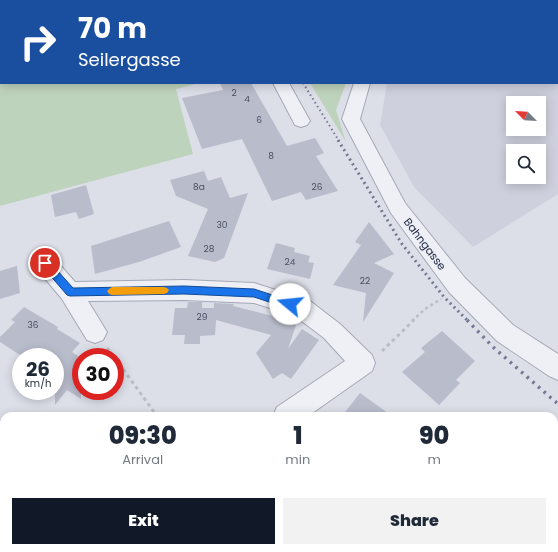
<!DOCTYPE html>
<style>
:root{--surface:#fff;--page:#f2f2f3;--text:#1f2937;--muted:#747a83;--accent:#111827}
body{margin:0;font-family:Poppins,sans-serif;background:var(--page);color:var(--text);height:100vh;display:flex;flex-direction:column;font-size:15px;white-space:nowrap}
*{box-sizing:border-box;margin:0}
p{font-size:13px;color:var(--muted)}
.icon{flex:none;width:22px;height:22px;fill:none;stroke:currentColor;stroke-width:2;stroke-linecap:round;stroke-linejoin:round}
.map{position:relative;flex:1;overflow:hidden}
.panel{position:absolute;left:0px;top:412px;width:558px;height:140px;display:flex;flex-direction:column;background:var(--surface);border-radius:12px 12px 0 0;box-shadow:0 2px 10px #0003}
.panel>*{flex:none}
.guide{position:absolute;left:0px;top:0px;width:558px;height:84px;box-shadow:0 2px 10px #0003;background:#1a4fa0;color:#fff;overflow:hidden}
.needle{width:26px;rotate:294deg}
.tools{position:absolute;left:506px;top:96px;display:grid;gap:8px}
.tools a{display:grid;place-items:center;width:40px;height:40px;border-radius:0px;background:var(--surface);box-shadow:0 2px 10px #0003;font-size:20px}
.speed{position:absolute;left:12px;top:348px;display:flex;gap:8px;font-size:20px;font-weight:700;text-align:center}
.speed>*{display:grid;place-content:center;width:52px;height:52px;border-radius:50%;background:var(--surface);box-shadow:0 2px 10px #0003;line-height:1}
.speed small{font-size:10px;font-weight:400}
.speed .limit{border:6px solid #d22;background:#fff;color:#111}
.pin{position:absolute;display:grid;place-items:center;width:34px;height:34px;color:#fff;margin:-17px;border:2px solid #fff;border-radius:50%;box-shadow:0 1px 4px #0007}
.me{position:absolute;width:44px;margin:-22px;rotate:287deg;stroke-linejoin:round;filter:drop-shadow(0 0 3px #0008)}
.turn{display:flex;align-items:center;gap:14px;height:84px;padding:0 12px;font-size:18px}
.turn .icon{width:52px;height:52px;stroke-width:2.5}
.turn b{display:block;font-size:28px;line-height:34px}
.eta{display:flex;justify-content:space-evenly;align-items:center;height:68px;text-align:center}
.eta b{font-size:24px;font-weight:800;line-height:28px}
.primary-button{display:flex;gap:8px;margin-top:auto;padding:8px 12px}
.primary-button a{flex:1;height:46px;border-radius:0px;background:var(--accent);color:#fff;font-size:16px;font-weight:800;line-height:46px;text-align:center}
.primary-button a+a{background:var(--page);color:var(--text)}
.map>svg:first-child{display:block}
.built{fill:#ced1dd;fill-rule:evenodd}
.green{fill:#bed3bc}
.building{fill:#b9bccb}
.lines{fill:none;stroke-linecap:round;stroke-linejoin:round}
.minor-casing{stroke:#a5a8b6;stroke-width:2}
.path-far1{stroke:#babcc7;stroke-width:2.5;stroke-dasharray:3 3;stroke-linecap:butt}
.path{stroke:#babcc7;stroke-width:3;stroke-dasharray:3.5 3.5;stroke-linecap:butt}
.minor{fill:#eff0f6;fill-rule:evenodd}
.rail-far2{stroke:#747a93;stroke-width:2;stroke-dasharray:1.5 3;stroke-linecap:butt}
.rail-far1{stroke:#747a93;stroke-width:3;stroke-dasharray:2 3.5;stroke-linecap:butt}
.rail{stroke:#747a93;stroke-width:3.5;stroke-dasharray:2.5 5;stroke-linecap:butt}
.route{fill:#1a73e8;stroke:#114b97}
.slow{fill:#f59e0b}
.labels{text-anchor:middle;stroke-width:3;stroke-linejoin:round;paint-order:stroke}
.number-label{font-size:9px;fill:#494e63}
.street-label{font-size:11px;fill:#242940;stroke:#ebeef6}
</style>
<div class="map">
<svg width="558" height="552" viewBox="0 0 558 552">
<rect width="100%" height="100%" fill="#dcdfe8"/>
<path class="built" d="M408,0H558V194L473,247L414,187L380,125L387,83H557V1H405ZM513,103H539V129H513ZM513,151H539V177H513Z"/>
<path class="green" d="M0,0H245L1,1V83H199L176,89L193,154L0,206Z
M310,83H346L336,110L346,142Z"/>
<path class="building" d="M220,83H251L287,146L315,138L324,153L316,156L338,191L306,200L301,192L272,201L242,139L202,149L182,98L223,90Z
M204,171L208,181L221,177L230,198L248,193L224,258L215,262L188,256L208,209L176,196L170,180Z
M86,185L94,214L79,219L76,212L55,217L51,195Z
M169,221L181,247L139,262L95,274L91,246Z
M369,222L394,254L374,263L394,273L363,322L366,293L333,285L361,245L355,242Z
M276,243L295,248L294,252L310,256L308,262L314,263L310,279L267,269Z
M17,266L20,293L0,299V271Z
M188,302H202V308H214V303L234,304L233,306L288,320L296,325L288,349L302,329L319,340L291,379L282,373L273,379L256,353L271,335L216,320L215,335L200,336V344H184L185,335H172L175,308H187Z
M24,307L58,327L57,329L80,343L72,352L81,358V399L67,390L55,405V357H23L0,342V337L15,322L11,320Z
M442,331L475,361L456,380L460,383L439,405L402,372L425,352L421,348Z
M360,393L392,416H342Z"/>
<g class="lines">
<g class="minor-casing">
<path id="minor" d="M379,0H393V1H379Z
M273,83H289L310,121L307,125L301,127L295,125Z
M354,83H370L360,119L405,203L465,278L513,325L558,354V380L549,376L497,341L449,292L391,213L342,119Z
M45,254L53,257L75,282L184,280L254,283L310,301L340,324L372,355L375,363L372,371L308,416H273L277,407L345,361L324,338L295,316L254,303L184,300L88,301L107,332L103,340L95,343L87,340L62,299L37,269L34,263L37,257Z
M229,548H261L263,552H231Z"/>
</g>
<path class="path-far1" d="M412,321L425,309L441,299"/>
<path class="path" d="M107,348L114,357
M382,351L414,320
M115,358L157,416
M81,552L84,548"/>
<use href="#minor" class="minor"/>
<path class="rail-far2" d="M303,83L339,141"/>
<path class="rail-far1" d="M338,140L402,244L444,297L468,321"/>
<path class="rail" d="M467,320L493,347L558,404"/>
</g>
<path class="route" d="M45,259L48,260L73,288L184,286L254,289L294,302L295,304L294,307L290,309L254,297L184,294L70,296L67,295L42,266L41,263Z"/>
<path class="slow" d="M112,287H164L167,288L169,290L167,293L164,294L112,295L109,294L107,291L109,289Z"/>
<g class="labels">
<g class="number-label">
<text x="234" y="96">2</text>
<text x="247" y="102">4</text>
<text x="259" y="123">6</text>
<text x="271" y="159">8</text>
<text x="199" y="190">8a</text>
<text x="317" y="190">26</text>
<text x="222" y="228">30</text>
<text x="209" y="252">28</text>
<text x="290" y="265">24</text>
<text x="365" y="284">22</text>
<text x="202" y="320">29</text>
<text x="33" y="328">36</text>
</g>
<g class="street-label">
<text transform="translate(425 244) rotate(53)" y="4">Bahngasse</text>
</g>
</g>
</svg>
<div class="tools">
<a><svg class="needle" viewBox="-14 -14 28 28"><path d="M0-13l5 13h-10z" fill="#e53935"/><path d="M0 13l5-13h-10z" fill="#747a83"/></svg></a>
<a><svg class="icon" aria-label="search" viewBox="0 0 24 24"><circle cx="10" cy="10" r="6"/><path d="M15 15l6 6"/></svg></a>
</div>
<div class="speed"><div>26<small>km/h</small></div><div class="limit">30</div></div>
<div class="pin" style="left:45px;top:263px;background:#d93025"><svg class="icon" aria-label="arrive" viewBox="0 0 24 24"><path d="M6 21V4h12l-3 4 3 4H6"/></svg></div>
<svg class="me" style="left:290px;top:304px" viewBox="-20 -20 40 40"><circle r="19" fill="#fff"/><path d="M0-13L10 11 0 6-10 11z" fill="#1a73e8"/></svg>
<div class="guide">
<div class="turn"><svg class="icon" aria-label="right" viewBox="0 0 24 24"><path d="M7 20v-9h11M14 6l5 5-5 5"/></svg><div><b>70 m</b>Seilergasse</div></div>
</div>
<section class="panel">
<div class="eta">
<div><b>09:30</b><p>Arrival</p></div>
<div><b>1</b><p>min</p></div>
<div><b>90</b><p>m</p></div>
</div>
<div class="primary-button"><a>Exit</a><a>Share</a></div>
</section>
</div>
